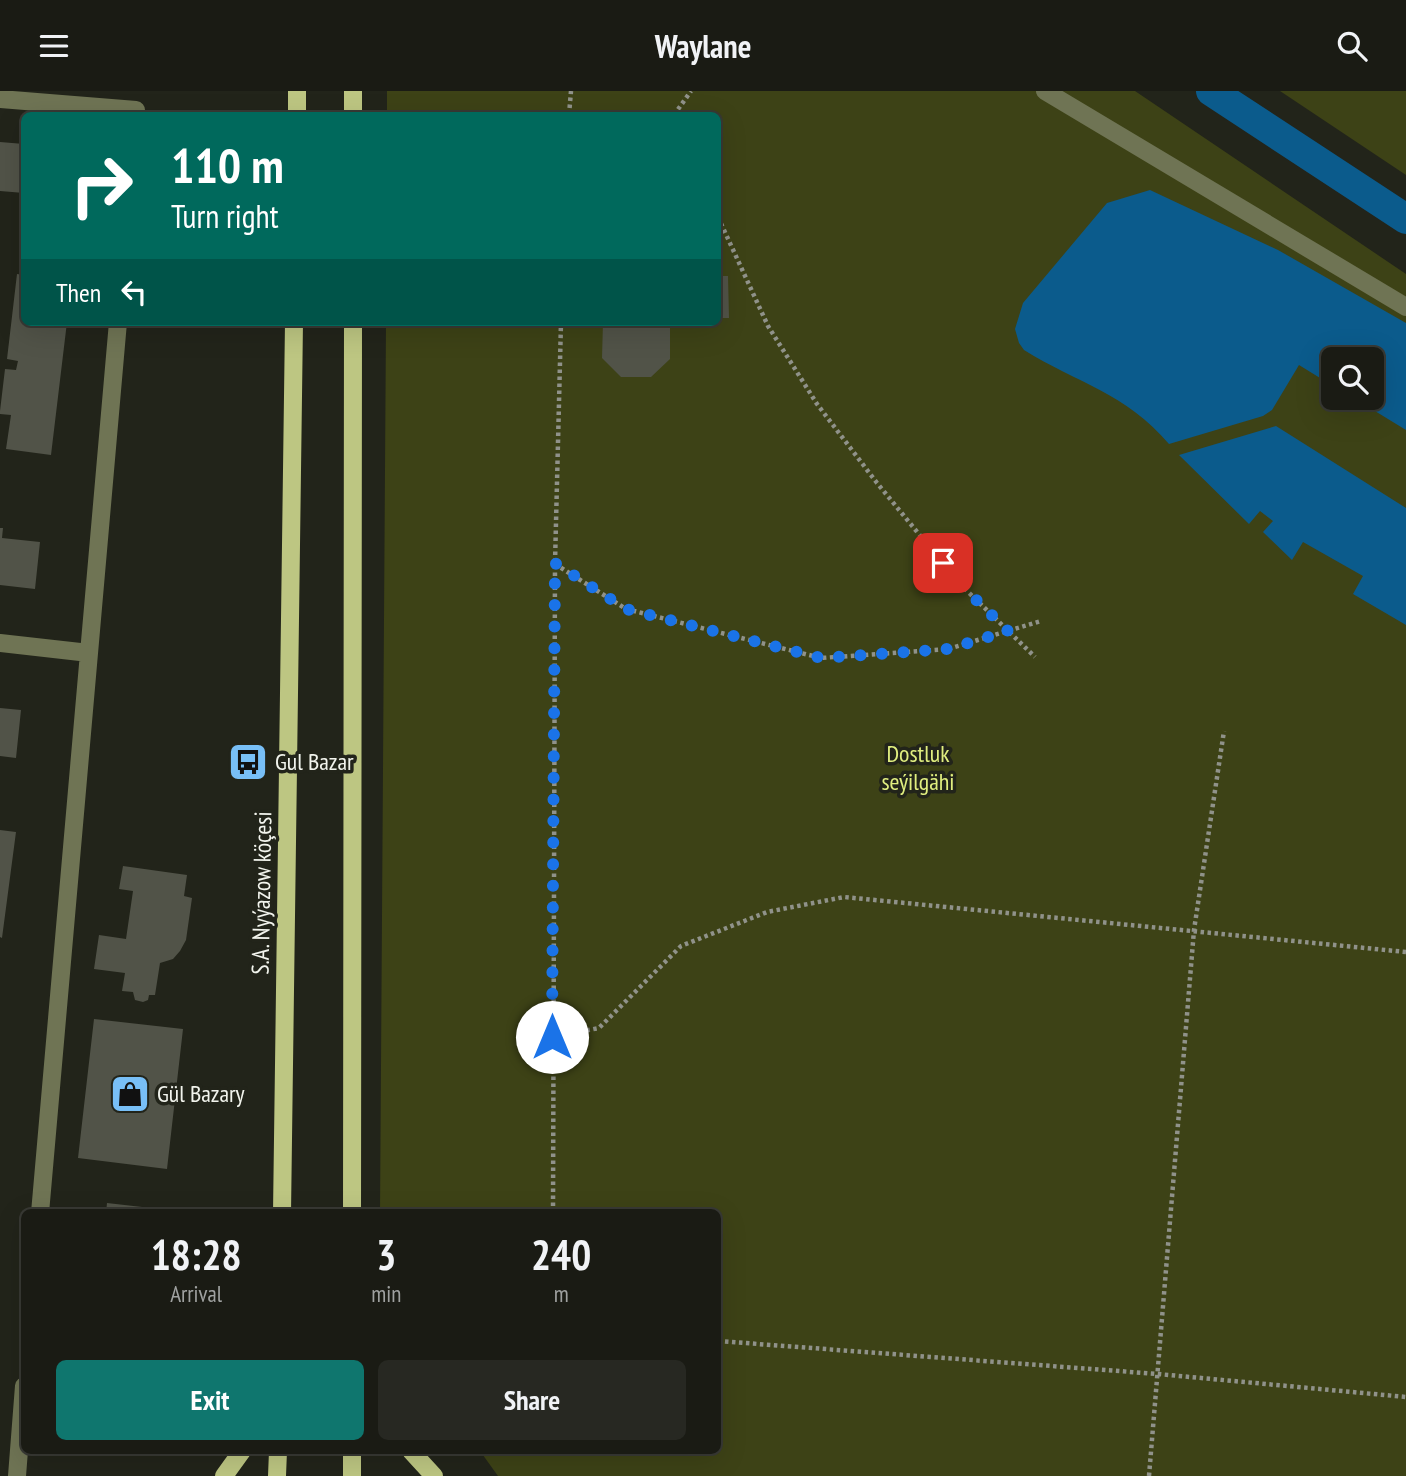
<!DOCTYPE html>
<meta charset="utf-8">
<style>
:root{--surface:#1a1b14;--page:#272822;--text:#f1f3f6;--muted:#9fa1a0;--line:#383934;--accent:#0f766e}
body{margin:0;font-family:"PT Sans Narrow",sans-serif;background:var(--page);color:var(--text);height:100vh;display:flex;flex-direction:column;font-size:26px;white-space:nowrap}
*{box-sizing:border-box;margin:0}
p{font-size:23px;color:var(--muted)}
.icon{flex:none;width:38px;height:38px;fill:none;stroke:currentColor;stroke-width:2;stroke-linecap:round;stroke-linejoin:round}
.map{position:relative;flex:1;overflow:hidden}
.details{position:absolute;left:21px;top:1118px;width:700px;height:245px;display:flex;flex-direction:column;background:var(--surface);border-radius:10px;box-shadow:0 7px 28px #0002,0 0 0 2px var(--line)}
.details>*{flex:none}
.top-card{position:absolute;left:21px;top:21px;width:700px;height:214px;border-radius:10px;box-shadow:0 7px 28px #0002,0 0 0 2px var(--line);background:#00695c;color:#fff;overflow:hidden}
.tools{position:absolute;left:1321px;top:256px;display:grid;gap:14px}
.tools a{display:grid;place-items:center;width:63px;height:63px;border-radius:10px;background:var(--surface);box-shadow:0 7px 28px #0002,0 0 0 2px var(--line);font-size:35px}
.pin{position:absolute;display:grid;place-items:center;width:60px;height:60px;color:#fff;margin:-30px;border-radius:14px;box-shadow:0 4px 10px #0006}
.me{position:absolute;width:77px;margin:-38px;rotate:0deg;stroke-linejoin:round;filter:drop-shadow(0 0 5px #0008)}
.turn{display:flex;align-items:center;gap:24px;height:147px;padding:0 35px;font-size:32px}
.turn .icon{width:91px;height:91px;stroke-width:2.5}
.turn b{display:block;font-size:49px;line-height:60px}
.then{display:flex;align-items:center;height:66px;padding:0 35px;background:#0003;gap:14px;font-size:26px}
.eta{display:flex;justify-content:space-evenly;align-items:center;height:119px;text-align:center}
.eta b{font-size:42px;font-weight:600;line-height:49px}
.button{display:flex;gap:14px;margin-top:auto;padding:14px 35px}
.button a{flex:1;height:80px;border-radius:10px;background:var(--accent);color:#fff;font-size:28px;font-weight:600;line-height:80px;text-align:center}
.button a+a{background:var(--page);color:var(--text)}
header{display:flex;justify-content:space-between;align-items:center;height:91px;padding:0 35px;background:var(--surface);font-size:32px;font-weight:600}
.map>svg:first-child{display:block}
.green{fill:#3d4216;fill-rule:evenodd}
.water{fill:#0b5b8c}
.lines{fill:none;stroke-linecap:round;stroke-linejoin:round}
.canal{stroke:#0b5b8c;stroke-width:30}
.building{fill:#515348}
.path{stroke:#90928a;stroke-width:4.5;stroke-dasharray:3.5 3.5;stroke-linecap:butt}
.minor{stroke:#6f7454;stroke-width:18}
.major{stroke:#bdc682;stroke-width:18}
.route{stroke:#1a73e8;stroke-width:12;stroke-dasharray:0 21.6}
.labels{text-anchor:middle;stroke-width:7;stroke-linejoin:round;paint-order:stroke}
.park-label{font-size:24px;fill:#e0ee7f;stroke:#22241a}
.poi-label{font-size:24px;fill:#f2f4ed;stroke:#22241a;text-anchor:start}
.street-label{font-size:24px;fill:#f2f4ed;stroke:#22241a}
</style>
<header><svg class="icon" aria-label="menu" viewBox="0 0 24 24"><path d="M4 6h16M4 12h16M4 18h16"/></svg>Waylane<svg class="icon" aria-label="search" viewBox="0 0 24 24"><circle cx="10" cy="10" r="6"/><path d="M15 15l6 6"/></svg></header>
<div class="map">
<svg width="1406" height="1385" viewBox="0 0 1406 1385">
<rect width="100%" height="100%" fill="#22241a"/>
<path class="green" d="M387,0H1135L1406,183V1385H498L480,1360H718V1122H380L386,231H718V24H387ZM1334,268H1372V306H1334Z
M1280,0H1406V84Z"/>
<path class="water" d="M1150,99L1278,159L1406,232V339L1352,306H1372V268H1334L1333,295L1299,274L1272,319L1263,325L1169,353C1126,302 1077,292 1024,259L1019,252L1015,238L1023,212L1107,112Z
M1276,335L1406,417V534L1353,503L1363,485L1303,451L1292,469L1263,441L1273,430L1260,420L1249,433L1179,364Z"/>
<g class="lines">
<path class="canal" d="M1211,0L1406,128"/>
</g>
<path class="building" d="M0,51L24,53V102L0,100Z
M17,183L24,184V231H67L51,364L6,358L11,324L0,323V320L5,278L16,279L18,270L7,268Z
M718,185H728L729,227H718Z
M603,231H670V268L651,286H621L602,267Z
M0,437H3L2,447L40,451L35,498L0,494Z
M0,617L21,619L16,667L0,665Z
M0,739L16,741L2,847L0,846Z
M123,775L187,784L184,805L192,807L186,849L180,860L173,868L160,872L155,904H149L148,909L143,911L135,909L133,901L122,900L125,882L94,878L99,844L126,848L133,800L119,798Z
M94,928L183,938L167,1078L78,1067Z
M107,1112L151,1117V1122H106Z"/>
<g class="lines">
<path class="path" d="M569,24L571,0
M674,24L691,0
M718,126L768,235L817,313L877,392L959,492L1035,566
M555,473L626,518L821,567L948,558L1041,530
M552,946L599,937L681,855L767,821L844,806L1406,861
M553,1122L555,472L561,231
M718,1250L1158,1283L1406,1306
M1149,1385L1194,839L1224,640"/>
<path class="minor" d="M1045,0L1406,216
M0,8L136,19
M0,552L89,562
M40,1122L118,231
M17,1385L24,1295"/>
<path class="major" d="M297,24V0
M353,24V0
M282,1122L294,231
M352,1122L353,231
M411,1360L434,1385
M224,1385L242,1360
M277,1385L278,1360
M352,1385V1360"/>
</g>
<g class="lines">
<path class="route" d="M552,946L555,472L626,518L821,567L948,558L1008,540L959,492L943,472"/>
</g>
<defs>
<g id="bus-square" transform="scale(2.0125)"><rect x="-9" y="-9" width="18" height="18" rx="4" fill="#78bff7" stroke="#22241a"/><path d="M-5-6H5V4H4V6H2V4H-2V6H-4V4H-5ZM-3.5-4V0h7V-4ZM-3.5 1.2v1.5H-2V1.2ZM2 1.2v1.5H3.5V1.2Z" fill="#111"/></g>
<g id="shop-square" transform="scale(2.0125)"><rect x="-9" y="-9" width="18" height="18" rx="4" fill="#78bff7" stroke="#22241a"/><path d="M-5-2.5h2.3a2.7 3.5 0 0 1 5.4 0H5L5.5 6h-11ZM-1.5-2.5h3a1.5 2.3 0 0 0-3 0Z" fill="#111"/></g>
</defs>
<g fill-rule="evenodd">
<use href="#bus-square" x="248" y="671"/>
<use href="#shop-square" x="130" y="1003"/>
</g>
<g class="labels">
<g class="park-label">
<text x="918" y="671">Dostluk<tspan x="918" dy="28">seýilgähi</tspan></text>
</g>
<g class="poi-label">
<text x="275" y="679">Gul Bazar</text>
<text x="157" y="1011">Gül Bazary</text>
</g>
<g class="street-label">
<text transform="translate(262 802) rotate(-89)" y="8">S.A. Nyýazow köçesi</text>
</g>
</g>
</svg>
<div class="tools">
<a><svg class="icon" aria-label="search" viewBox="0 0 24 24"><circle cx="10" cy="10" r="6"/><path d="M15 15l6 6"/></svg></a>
</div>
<div class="pin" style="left:943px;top:472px;background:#d93025"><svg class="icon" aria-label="arrive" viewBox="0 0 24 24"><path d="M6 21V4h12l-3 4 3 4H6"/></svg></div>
<svg class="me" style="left:552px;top:946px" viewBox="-20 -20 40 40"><circle r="19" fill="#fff"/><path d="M0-13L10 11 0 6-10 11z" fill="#1a73e8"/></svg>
<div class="top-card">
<div class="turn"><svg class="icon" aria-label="right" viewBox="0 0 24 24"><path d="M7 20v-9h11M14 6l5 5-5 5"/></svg><div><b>110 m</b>Turn right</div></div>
<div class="then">Then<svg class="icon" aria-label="left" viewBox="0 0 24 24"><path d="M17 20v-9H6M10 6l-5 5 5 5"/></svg></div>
</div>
<section class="details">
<div class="eta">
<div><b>18:28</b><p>Arrival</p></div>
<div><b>3</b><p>min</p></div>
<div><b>240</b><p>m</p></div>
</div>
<div class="button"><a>Exit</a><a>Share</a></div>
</section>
</div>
